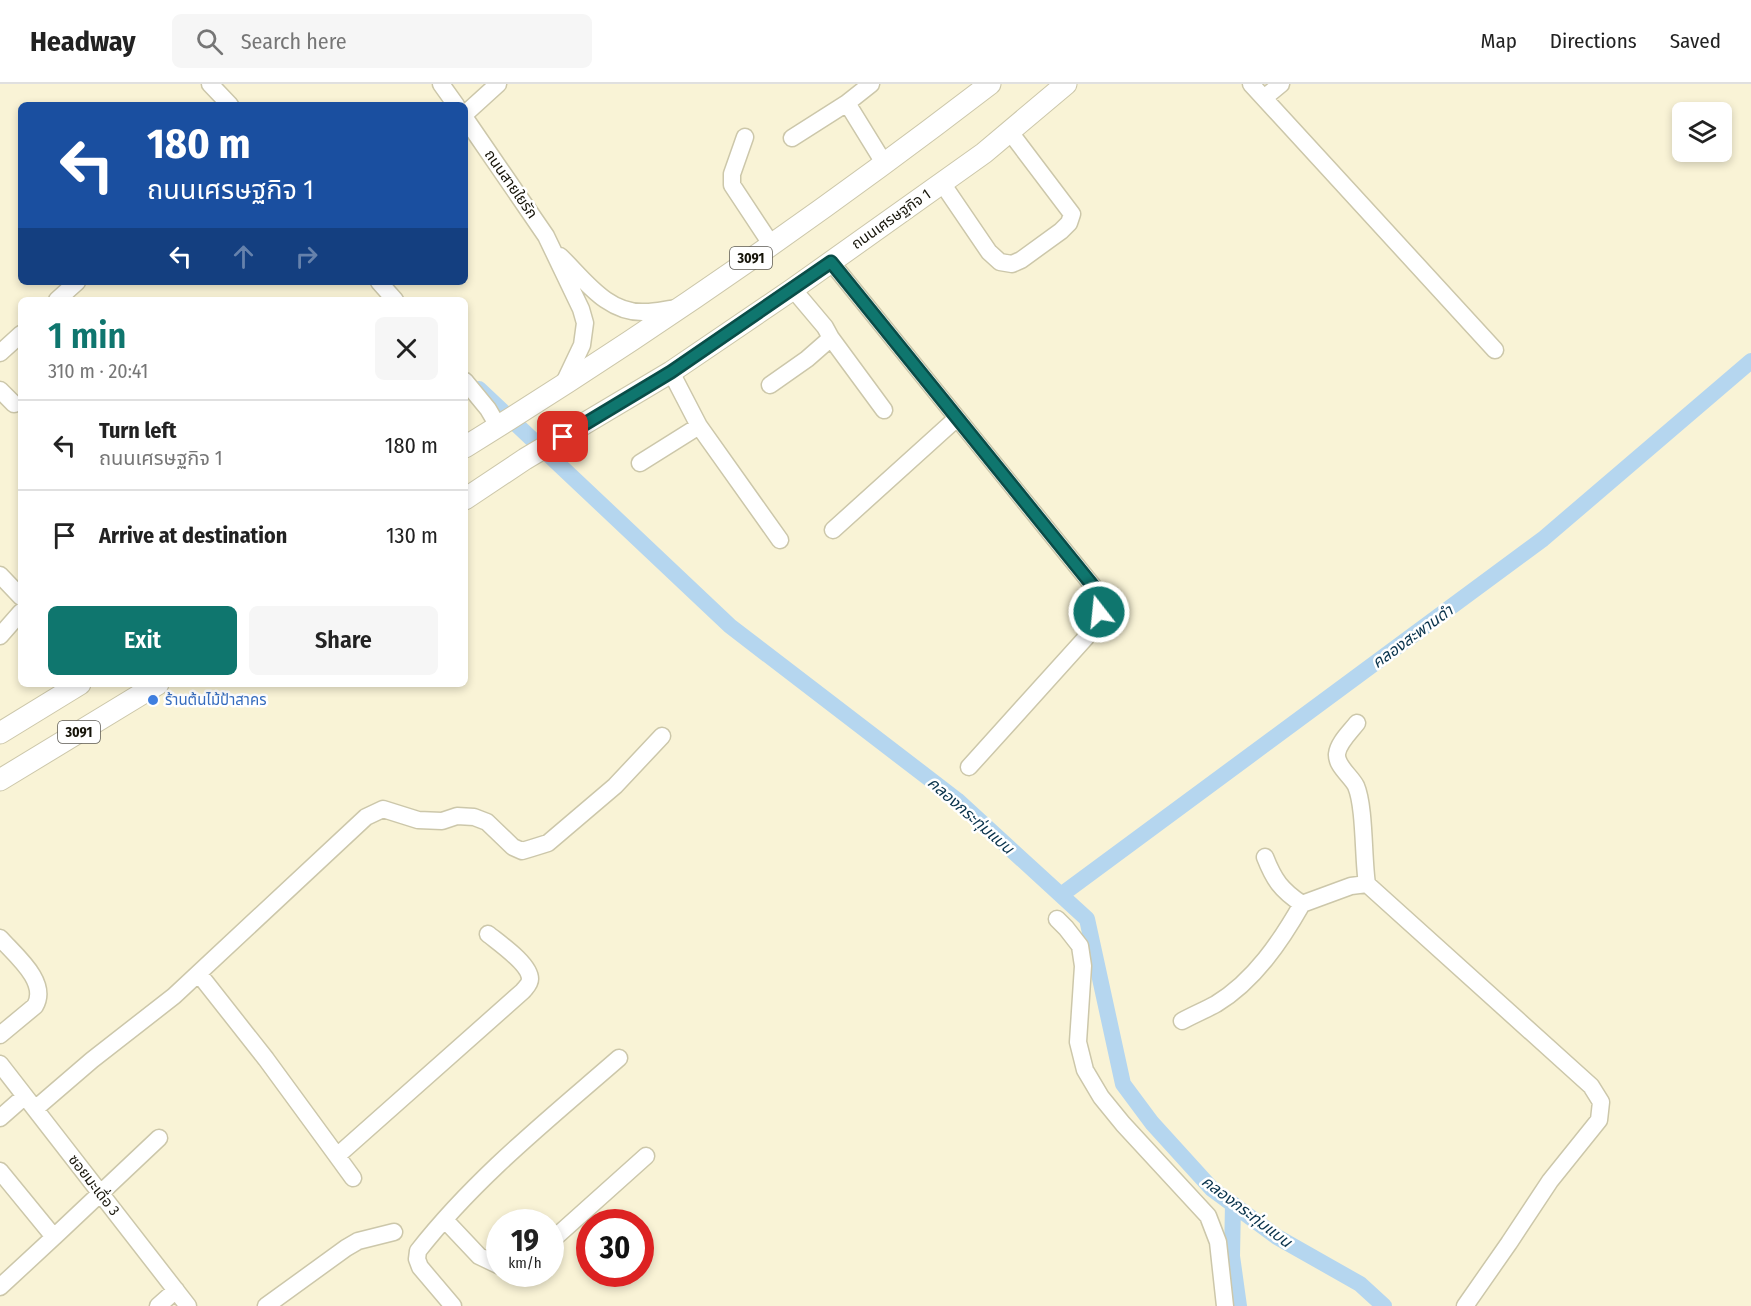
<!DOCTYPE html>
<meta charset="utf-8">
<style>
:root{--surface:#fff;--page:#f6f6f6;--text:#222;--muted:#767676;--line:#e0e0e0;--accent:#0f766e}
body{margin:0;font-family:"Fira Sans Condensed","Noto Sans Thai",sans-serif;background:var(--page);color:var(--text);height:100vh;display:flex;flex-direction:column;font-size:22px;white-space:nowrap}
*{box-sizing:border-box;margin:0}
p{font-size:20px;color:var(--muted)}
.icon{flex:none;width:33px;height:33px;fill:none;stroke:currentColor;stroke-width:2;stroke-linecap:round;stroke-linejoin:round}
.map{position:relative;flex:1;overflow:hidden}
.side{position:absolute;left:18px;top:213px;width:450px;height:390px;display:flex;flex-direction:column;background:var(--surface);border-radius:9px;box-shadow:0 3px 9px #0003}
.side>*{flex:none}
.top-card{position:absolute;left:18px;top:18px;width:450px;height:183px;border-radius:9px;box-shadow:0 3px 9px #0003;background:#1a4fa0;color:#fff;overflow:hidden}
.tools{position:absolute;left:1672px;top:18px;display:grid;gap:12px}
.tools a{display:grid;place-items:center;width:60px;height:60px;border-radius:9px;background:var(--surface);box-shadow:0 3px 9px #0003;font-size:30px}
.speed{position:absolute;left:486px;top:1125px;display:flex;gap:12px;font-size:30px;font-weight:700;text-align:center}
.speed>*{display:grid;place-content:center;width:78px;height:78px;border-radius:50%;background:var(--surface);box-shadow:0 3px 9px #0003;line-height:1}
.speed small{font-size:15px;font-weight:400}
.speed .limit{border:9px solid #d22;background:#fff;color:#111}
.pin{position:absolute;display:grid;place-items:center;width:51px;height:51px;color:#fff;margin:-26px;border-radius:12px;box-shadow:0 3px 9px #0006}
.me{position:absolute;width:66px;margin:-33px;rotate:344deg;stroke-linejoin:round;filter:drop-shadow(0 0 4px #0008)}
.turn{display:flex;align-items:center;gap:21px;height:126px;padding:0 30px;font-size:27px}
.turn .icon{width:78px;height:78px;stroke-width:2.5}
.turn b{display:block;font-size:42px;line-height:51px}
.lanes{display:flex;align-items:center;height:57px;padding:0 30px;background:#0003;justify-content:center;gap:30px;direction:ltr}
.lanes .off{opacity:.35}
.round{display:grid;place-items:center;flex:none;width:63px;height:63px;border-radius:9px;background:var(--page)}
.summary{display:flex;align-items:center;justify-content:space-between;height:102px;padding:0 30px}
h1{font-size:36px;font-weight:600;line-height:45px;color:var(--accent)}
.button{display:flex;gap:12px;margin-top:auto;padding:12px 30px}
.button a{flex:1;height:69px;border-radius:9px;background:var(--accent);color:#fff;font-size:24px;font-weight:600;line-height:69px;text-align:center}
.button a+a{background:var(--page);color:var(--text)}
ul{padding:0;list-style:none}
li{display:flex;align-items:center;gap:18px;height:90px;padding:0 30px;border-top:2px solid var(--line)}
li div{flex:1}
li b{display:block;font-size:22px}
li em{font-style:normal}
header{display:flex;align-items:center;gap:36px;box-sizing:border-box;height:84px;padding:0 30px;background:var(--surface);border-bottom:2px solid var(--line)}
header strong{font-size:28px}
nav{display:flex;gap:33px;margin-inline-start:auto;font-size:21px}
.search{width:420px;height:54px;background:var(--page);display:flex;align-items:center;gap:15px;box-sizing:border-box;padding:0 21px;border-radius:9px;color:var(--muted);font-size:22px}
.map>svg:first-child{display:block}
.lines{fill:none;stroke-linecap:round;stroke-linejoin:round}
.canal{stroke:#b5d6ef;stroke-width:16}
.minor-casing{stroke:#ccc7aa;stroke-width:19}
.major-casing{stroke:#ccc7aa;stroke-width:23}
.minor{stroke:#fff;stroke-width:16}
.major{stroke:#fff;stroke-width:21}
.route-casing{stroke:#0a4d48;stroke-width:15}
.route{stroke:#0f766e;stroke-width:10}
.shop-dot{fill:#3f7fe0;stroke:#fff;stroke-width:2}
.labels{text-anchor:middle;stroke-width:5;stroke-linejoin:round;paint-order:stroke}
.shield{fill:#fff;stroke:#5c5a53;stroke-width:1.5}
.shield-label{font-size:14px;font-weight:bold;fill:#161409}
.street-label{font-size:15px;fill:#161409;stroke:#fff}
.shop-label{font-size:15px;fill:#366cbe;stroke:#fff;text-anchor:start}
.water-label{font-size:16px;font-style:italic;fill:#08324b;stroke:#fff}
</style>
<header>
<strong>Headway</strong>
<div class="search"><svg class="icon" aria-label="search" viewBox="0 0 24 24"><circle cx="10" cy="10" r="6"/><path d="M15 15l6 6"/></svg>Search here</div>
<nav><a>Map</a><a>Directions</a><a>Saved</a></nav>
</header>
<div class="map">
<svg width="1751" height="1222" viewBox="0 0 1751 1222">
<rect width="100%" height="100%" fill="#f9f3d6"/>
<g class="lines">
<path class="canal" d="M479,305L730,542L957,716L1087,835L1123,1000L1152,1039L1212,1105L1277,1153L1360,1200L1384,1222
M1061,811L1543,455L1751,277
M1233,1120L1232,1172L1239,1222"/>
<g class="minor-casing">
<path id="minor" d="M210,0L230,21
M441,0L456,21
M871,0L847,19L884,79
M1251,0L1495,266
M1264,14L1281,0
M465,30L498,0
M465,34L546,152L581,225L585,239L582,261L563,301
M745,53L732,90V101L771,160
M792,54L847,19
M942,99L989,168L1000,178L1012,180L1021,176L1061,147L1069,139L1072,130L1010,48
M560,172C584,195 607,230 645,228C656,228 667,225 678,224
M831,178L1093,502L1099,528L1090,549L969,683
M379,198L395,216
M57,216L77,198
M831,254L884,326
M0,269L21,250
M671,288L699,342L780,456
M465,297L488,325L498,342
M770,301L807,275L831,254L825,243L793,205
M0,306L14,320
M640,379L699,342
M833,446L957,334
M0,491L21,513
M0,552L21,528
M1357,639C1350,648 1338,659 1337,670C1336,682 1351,692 1356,702C1365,723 1363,775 1367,800L1591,1002L1601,1018L1599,1036L1550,1097L1509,1159L1465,1222
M1265,773C1274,796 1281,806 1302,820L1351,802L1367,800
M1057,835L1066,844L1080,862L1083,882L1078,958L1085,986L1101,1013L1123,1040L1208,1132L1218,1158L1225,1222
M0,854C15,871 49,898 35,922L0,951
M199,890L266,975L337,1072L523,907C526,903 530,900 530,895C530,880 499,859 488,850
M1182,937C1193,931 1205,926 1216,920C1254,897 1281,857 1302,820
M0,980L188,1222
M35,1025L92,976L174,912L366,733L383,725L418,736L442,737L457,732L474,733L487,738L513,763L522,767L532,764L548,759L615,702L662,652
M0,1034L25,1012
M337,1072L353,1094
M0,1087L54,1153L0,1203
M445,1136L479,1172L500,1182
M54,1153L159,1054
M550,1158L646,1072
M158,1222L176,1206
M266,1222L346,1164L358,1157L394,1148
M453,1222L420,1183L417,1175L418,1167C476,1093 549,1035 619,974"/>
</g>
<g class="major-casing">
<path id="major" d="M465,363C646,251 821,130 990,0
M465,415L525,375L671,288L793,205L984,69L1066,0
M0,649L80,600
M0,696L158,600"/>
</g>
<use href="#minor" class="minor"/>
<use href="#major" class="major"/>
</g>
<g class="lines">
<g class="route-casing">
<path id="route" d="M563,353L671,288L831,178L1093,502L1099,528"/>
</g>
<use href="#route" class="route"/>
</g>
<circle class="shop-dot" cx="153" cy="616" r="6"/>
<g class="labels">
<g class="shield">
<rect x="730" y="163" width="42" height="22" rx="4.5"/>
<rect x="58" y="637" width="42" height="22" rx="4.5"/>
</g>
<g class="shield-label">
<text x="751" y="179">3091</text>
<text x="79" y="653">3091</text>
</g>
<g class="street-label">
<text transform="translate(511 100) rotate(55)" y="5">ถนนสายใยรัก</text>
<text transform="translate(891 135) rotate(-35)" y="5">ถนนเศรษฐกิจ 1</text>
<text transform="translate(94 1101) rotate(52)" y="5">ซอยมะเดื่อ 3</text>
</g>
<g class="shop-label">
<text x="165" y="621">ร้านต้นไม้ป้าสาคร</text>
</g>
<g class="water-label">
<text transform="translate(1412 552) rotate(-36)" y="6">คลองสะพานดำ</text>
<text transform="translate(971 731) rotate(41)" y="6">คลองกระทุ่มแบน</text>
<text transform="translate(1247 1127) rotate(37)" y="6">คลองกระทุ่มแบน</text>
</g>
</g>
</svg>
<div class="tools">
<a><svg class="icon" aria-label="layers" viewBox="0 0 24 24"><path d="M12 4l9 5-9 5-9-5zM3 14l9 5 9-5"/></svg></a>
</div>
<div class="speed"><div>19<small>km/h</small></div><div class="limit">30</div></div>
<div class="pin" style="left:563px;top:353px;background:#d93025"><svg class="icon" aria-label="arrive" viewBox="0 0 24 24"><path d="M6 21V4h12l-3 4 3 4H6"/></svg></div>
<svg class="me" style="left:1099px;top:528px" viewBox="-20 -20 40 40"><circle r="17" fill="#0f766e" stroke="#fff" stroke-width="3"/><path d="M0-11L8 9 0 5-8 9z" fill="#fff"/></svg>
<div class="top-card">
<div class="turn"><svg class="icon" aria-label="left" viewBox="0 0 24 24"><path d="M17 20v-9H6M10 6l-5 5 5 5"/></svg><div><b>180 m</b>ถนนเศรษฐกิจ 1</div></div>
<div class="lanes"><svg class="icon" aria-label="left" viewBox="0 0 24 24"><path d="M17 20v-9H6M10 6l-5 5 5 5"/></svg><svg class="icon off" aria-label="ahead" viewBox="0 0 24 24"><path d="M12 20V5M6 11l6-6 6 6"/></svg><svg class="icon off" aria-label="right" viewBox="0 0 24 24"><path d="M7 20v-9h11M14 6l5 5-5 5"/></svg></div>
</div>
<section class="side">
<div class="summary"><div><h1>1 min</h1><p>310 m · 20:41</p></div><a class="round"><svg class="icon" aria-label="close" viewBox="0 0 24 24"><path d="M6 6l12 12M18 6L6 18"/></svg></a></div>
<ul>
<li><svg class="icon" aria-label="left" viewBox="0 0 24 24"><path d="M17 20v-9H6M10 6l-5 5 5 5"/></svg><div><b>Turn left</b><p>ถนนเศรษฐกิจ 1</p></div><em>180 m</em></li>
<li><svg class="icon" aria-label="arrive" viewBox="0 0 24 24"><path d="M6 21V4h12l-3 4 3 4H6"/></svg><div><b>Arrive at destination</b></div><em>130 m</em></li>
</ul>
<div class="button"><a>Exit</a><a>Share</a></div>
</section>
</div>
